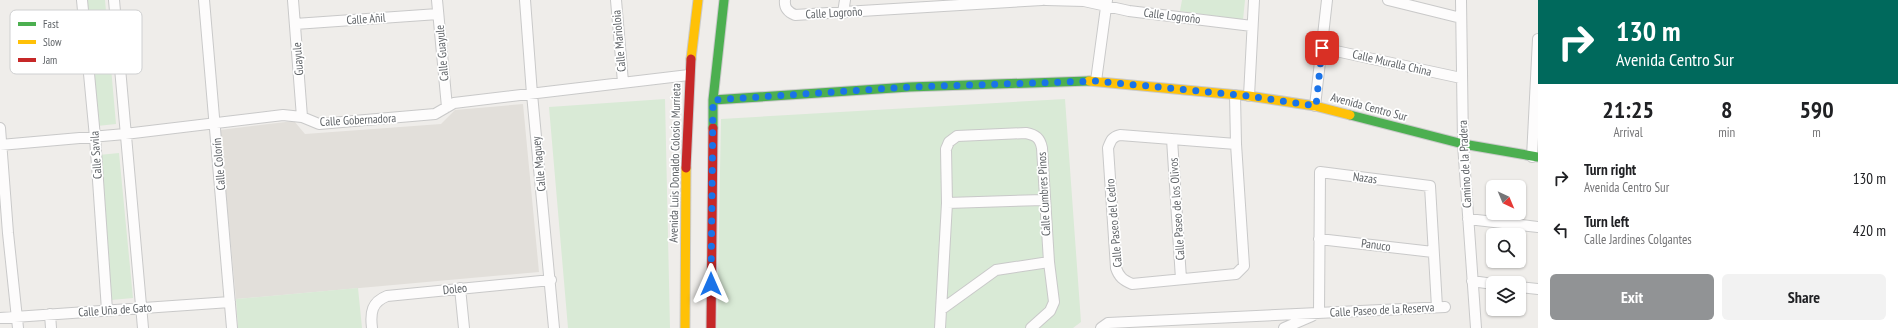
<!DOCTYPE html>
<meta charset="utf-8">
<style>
:root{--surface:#fff;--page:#f2f2f2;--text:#202124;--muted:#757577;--accent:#919395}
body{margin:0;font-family:"PT Sans Narrow",sans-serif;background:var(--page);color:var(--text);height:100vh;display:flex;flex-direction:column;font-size:15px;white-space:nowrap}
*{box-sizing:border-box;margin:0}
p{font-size:13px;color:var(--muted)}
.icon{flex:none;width:22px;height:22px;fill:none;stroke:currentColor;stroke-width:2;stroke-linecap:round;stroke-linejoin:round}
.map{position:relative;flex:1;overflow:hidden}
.sheet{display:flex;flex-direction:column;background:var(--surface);width:360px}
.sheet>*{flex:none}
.hud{background:#00695c;color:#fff;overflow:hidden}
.needle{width:26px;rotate:136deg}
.fabs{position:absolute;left:1486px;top:180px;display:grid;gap:8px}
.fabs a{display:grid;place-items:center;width:40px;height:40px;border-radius:6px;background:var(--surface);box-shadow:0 1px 3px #0004;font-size:20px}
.pin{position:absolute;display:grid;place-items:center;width:34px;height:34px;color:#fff;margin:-17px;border-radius:8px;box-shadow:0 2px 6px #0006}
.me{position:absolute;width:44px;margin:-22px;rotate:0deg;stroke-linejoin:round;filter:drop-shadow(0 0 3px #0008)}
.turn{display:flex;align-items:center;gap:14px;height:84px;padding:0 12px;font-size:18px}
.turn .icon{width:52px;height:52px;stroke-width:2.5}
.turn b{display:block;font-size:28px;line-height:34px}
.eta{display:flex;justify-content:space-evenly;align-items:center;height:68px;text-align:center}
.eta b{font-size:24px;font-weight:800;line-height:28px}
.primary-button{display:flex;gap:8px;margin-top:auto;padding:8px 12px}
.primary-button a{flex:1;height:46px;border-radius:6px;background:var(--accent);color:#fff;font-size:16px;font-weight:800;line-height:46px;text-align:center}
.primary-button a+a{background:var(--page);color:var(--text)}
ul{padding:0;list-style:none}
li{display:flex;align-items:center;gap:12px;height:52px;padding:0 12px}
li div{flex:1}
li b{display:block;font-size:15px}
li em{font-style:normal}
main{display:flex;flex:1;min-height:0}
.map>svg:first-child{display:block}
.education{fill:#e2dfda}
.green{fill:#d9ead6}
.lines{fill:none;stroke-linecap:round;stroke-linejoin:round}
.street-casing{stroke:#c9c9c9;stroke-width:12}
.fast-casing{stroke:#cacaca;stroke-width:11}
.slow-casing{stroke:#cacaca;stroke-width:11}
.jam-casing{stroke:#cacaca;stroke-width:11}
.street{stroke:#fdfcfc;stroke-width:10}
.fast{stroke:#4caf50;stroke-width:9}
.slow{stroke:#ffc107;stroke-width:9}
.jam{stroke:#c62828;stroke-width:9}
.route{stroke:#1a73e8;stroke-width:7;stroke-dasharray:0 12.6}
.labels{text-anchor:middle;stroke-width:3.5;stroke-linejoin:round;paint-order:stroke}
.street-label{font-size:12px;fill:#5f6367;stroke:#fff}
.key{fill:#fff;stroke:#cfd0d1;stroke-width:1}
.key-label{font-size:11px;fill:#5f6367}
</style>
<main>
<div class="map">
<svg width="1538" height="328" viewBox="0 0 1538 328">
<rect width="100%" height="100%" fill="#efedea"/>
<path class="education" d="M523,104L539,272L236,299L220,130L294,121L305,134L441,124L455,110Z"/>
<path class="green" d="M86,0H105L116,124L97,126Z
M1182,0H1245L1243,20L1180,11Z
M665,99L670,328H568L549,107Z
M1065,99L1081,322L1073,328H717L721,119Z
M119,153L133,298L111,300L99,155Z
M358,288L362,328H238L236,299Z"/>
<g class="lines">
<g class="street-casing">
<path id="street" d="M82,0L95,137L107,310
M114,0L143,328
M204,0L232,328
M293,0L302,117
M437,0L447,107
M525,0L532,94L554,328
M616,0L623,82
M785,0C784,8 788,12 795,15L1042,0
M1046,0L1084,1L1129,11L1252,26
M1388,0L1461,18
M1461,0L1463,144L1476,328
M843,13L845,0
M295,24L438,14
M1322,48L1461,78
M1096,81L1107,0
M1235,95L1236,144L1244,266L1236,274L1132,284C1123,280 1119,277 1116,268L1108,148C1111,140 1112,137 1120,135L1236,144
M1249,96L1254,0
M1315,106L1327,0
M0,128L8,233L18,328
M1172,139L1181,279
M0,145L125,134L283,115L302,117L319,124L435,114L454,103L689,75
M1532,157L1538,39
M947,203L1044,200
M1468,219L1538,227
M1319,239L1433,252
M1472,281L1493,284
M1519,287L1538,289
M460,288L464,328
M942,309L996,270L1049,262
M1319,313L1320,172L1430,186L1437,307
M50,314L51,328
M0,318L230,302
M372,328C370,312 372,302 387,296L551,280
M940,328L947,203L946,149L949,142L957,136L1026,133C1036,135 1040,138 1042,148L1049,262L1054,302L1050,311L1031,328
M1101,328L1108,323L1445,307
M1284,328L1312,316"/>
</g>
<g class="fast-casing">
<path id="fast" d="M713,100L909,87L1089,81
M1350,115L1463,144L1538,157
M713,128V100L724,0"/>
</g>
<g class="slow-casing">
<path id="slow" d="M691,59L698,0
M1089,81L1249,96L1315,106L1350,115
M685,328L686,168"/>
</g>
<g class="jam-casing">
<path id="jam" d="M686,168L691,59
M711,328L713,128"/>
</g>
<use href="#street" class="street"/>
<use href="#fast" class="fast"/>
<use href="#slow" class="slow"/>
<use href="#jam" class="jam"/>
</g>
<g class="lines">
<path class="route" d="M711,284L713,100L909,87L1096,81L1249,96L1316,106L1322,48"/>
</g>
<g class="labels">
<g class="street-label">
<text transform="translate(834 13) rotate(-3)" y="4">Calle Logroño</text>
<text transform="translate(1172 16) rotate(7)" y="4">Calle Logroño</text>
<text transform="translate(366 19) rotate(-4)" y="4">Calle Añil</text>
<text transform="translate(619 41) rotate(-95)" y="4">Calle Marioloia</text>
<text transform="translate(442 53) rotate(-95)" y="4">Calle Guayule</text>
<text transform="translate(298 59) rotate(-94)" y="4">Guayule</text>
<text transform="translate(1392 63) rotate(13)" y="4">Calle Muralla China</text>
<text transform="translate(1369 107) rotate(15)" y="4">Avenida Centro Sur</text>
<text transform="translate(358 120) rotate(-3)" y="4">Calle Gobernadora</text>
<text transform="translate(96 155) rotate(-94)" y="4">Calle Savila</text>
<text transform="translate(675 163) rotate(-89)" y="4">Avenida Luis Donaldo Colosio Murrieta</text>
<text transform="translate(219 164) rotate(-95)" y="4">Calle Colorín</text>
<text transform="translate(539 164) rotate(-96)" y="4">Calle Maguey</text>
<text transform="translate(1465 164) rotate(-93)" y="4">Camino de la Pradera</text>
<text transform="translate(1365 178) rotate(7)" y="4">Nazas</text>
<text transform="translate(1044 194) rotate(-93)" y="4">Calle Cumbres Pinos</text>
<text transform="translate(1177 209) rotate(-94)" y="4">Calle Paseo de los Olivos</text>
<text transform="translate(1114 223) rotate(-95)" y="4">Calle Paseo del Cedro</text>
<text transform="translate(1376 245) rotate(7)" y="4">Panuco</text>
<text transform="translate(455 289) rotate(-6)" y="4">Doleo</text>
<text transform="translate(115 310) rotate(-4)" y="4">Calle Uña de Gato</text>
<text transform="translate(1382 310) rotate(-3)" y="4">Calle Paseo de la Reserva</text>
</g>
</g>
<rect x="10" y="10" width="132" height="64" rx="6" class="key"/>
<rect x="18" y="22" width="18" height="4" fill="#4caf50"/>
<rect x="18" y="40" width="18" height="4" fill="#ffc107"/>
<rect x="18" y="58" width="18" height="4" fill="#c62828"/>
<g class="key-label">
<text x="43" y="28">Fast</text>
<text x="43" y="46">Slow</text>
<text x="43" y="64">Jam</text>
</g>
</svg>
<div class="fabs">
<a><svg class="needle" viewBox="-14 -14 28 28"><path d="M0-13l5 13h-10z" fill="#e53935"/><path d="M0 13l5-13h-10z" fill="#757577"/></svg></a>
<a><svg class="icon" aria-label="search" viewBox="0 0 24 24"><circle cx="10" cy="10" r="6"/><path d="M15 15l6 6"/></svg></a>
<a><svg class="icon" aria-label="layers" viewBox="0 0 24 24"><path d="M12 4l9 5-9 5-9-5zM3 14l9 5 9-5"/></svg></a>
</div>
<div class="pin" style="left:1322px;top:48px;background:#d93025"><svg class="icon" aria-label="arrive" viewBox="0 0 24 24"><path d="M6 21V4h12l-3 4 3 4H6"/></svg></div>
<svg class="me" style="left:711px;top:284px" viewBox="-20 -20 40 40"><path d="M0-17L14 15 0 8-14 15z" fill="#1a73e8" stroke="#fff" stroke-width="4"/></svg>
</div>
<section class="sheet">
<div class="hud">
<div class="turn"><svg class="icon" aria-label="right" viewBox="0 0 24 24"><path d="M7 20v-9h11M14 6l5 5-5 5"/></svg><div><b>130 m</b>Avenida Centro Sur</div></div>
</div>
<div class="eta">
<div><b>21:25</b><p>Arrival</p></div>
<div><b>8</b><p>min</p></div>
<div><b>590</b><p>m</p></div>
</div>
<ul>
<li><svg class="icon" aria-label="right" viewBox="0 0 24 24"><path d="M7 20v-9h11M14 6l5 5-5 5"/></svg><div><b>Turn right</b><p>Avenida Centro Sur</p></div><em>130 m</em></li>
<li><svg class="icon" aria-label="left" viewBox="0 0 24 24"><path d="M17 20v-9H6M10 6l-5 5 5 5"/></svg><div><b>Turn left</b><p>Calle Jardines Colgantes</p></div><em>420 m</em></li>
</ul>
<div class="primary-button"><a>Exit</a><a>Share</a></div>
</section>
</main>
